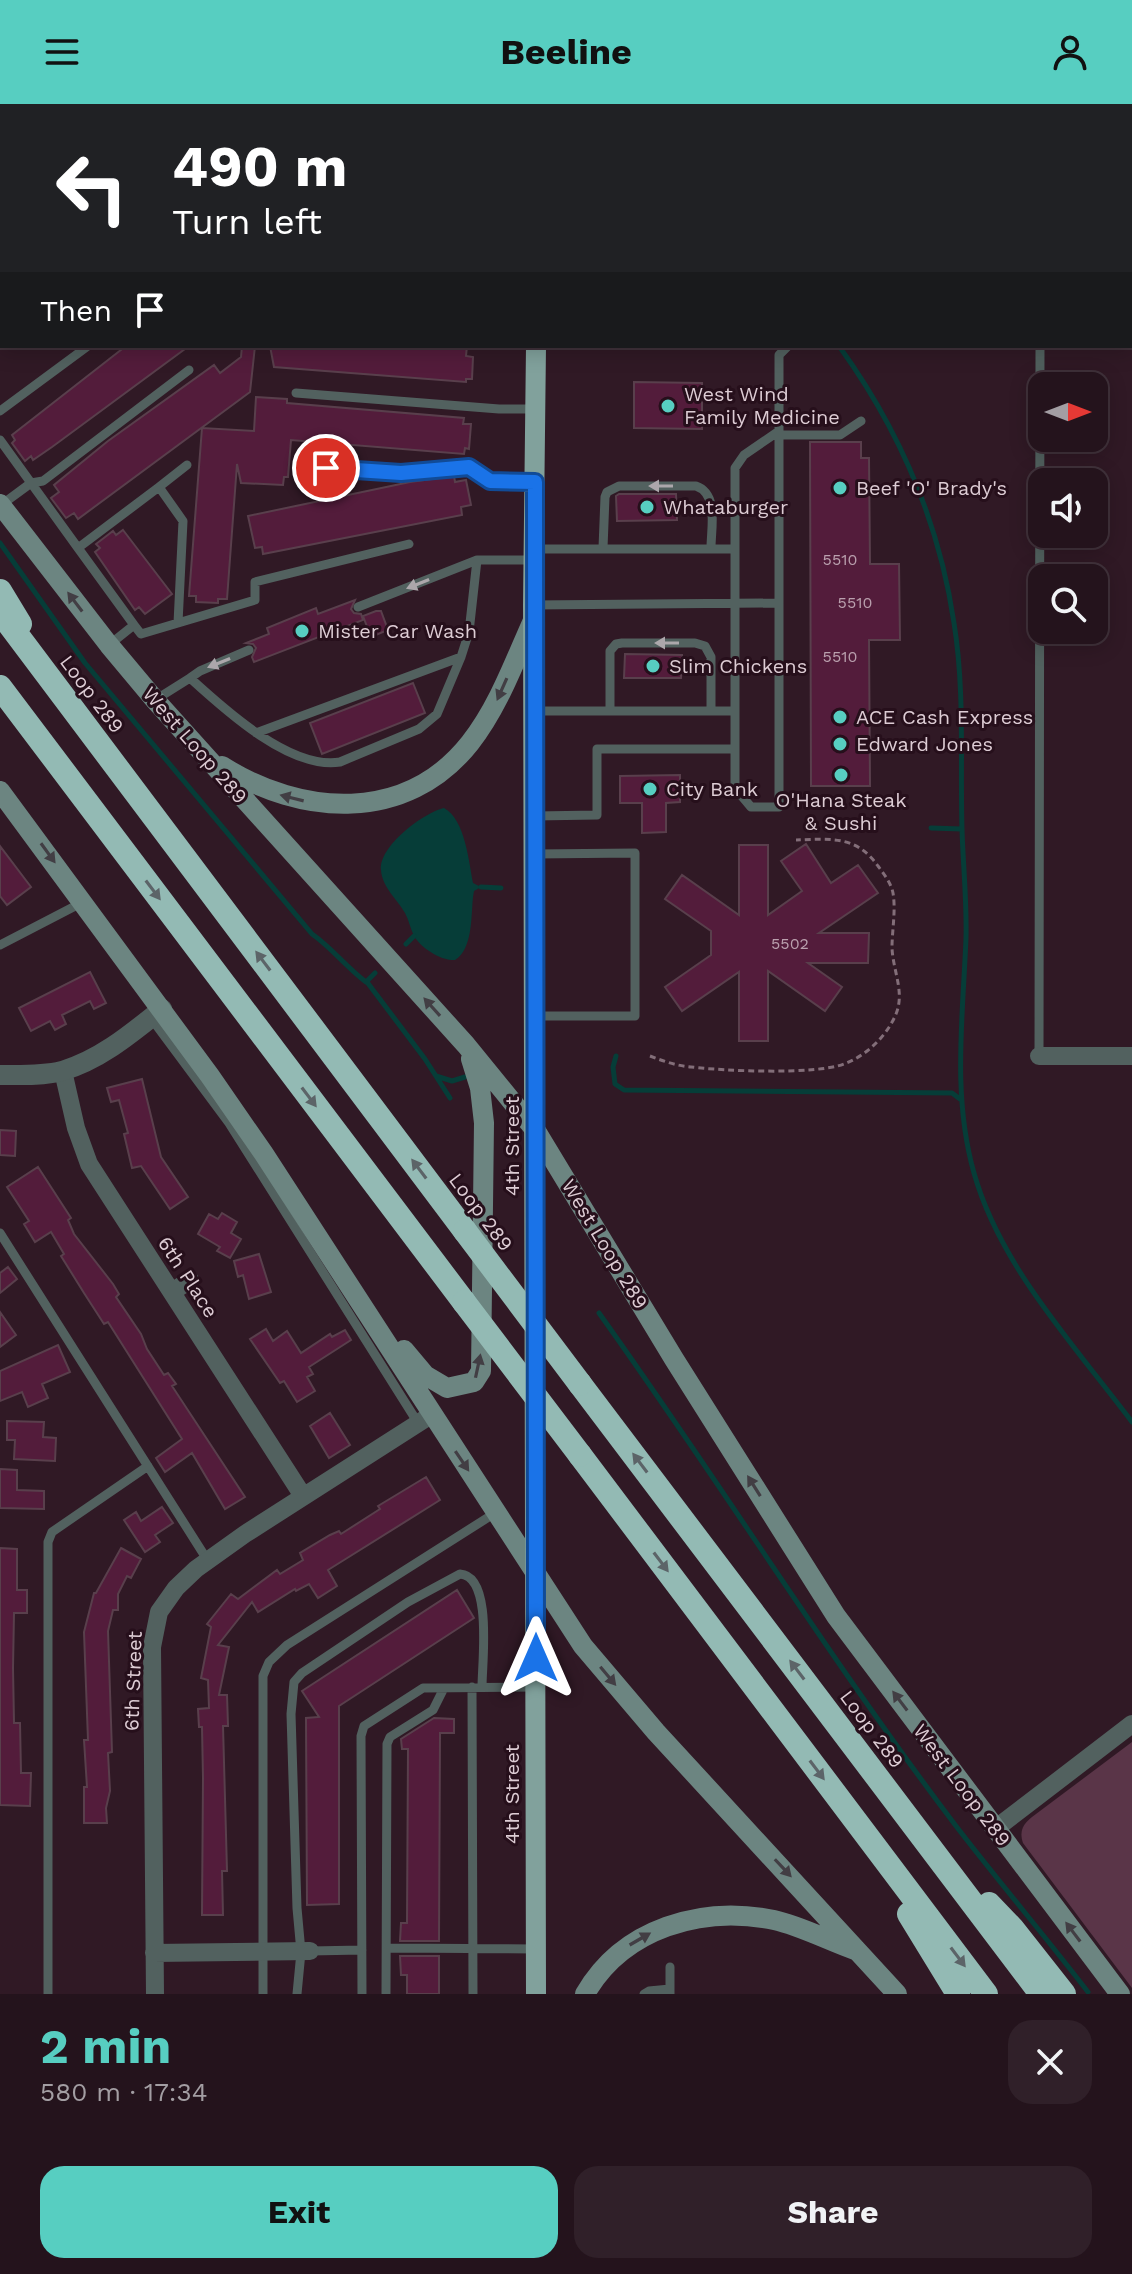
<!DOCTYPE html>
<meta charset="utf-8">
<style>
:root{--surface:#24131c;--page:#302029;--text:#f1f3f6;--muted:#a39ea3;--line:#41323b;--accent:#57cec1}
body{margin:0;font-family:"Work Sans",sans-serif;background:var(--page);color:var(--text);height:100vh;display:flex;flex-direction:column;font-size:30px;white-space:nowrap}
*{box-sizing:border-box;margin:0}
p{font-size:26px;color:var(--muted)}
.icon{flex:none;width:44px;height:44px;fill:none;stroke:currentColor;stroke-width:2;stroke-linecap:round;stroke-linejoin:round}
.map{position:relative;height:1890px;overflow:hidden}
.drawer{display:flex;flex-direction:column;background:var(--surface);flex:1}
.drawer>*{flex:none}
.guide{position:absolute;left:0px;top:0px;width:1132px;height:244px;box-shadow:0 4px 20px #0003,0 0 0 2px var(--line);background:#202124;color:#fff;overflow:hidden}
.needle{width:52px;rotate:90deg}
.tools{position:absolute;left:1028px;top:268px;display:grid;gap:16px}
.tools a{display:grid;place-items:center;width:80px;height:80px;border-radius:16px;background:var(--surface);box-shadow:0 4px 20px #0003,0 0 0 2px var(--line);font-size:40px}
.pin{position:absolute;display:grid;place-items:center;width:68px;height:68px;color:#fff;margin:-34px;border:4px solid #fff;border-radius:50%;box-shadow:0 2px 8px #0007}
.me{position:absolute;width:88px;margin:-44px;rotate:0deg;stroke-linejoin:round;filter:drop-shadow(0 0 6px #0008)}
.turn{display:flex;align-items:center;gap:28px;height:168px;padding:0 40px;font-size:36px}
.turn .icon{width:104px;height:104px;stroke-width:2.5}
.turn b{display:block;font-size:56px;line-height:68px}
.then{display:flex;align-items:center;height:76px;padding:0 40px;background:#0003;gap:16px;font-size:30px}
.round{display:grid;place-items:center;flex:none;width:84px;height:84px;border-radius:24px;background:var(--page)}
.overview{display:flex;align-items:center;justify-content:space-between;height:136px;padding:0 40px}
h1{font-size:48px;font-weight:700;line-height:60px;color:var(--accent)}
.primary-button{display:flex;gap:16px;margin-top:auto;padding:16px 40px}
.primary-button a{flex:1;height:92px;border-radius:24px;background:var(--accent);color:#111;font-size:32px;font-weight:700;line-height:92px;text-align:center}
.primary-button a+a{background:var(--page);color:var(--text)}
header{display:flex;justify-content:space-between;align-items:center;height:104px;padding:0 40px;background:var(--accent);color:#111;font-size:36px;font-weight:700}
.map>svg:first-child{display:block}
.green{fill:#5a3548}
.water{fill:#063d38}
.lines{fill:none;stroke-linecap:round;stroke-linejoin:round}
.stream{stroke:#063d38;stroke-width:5}
.building{fill:#531c3b;stroke:#593f4c;stroke-width:2}
.path{stroke:#836e79;stroke-width:3;stroke-dasharray:6 4;stroke-linecap:butt}
.service{stroke:#52615f;stroke-width:9}
.minor{stroke:#52615f;stroke-width:18}
.tertiary{stroke:#52615f;stroke-width:20}
.secondary{stroke:#6c8581;stroke-width:20}
.primary{stroke:#81a19c;stroke-width:20}
.motorway{stroke:#93bab4;stroke-width:24}
.motorway-bridge{stroke:#93bab4;stroke-width:24}
.oneway{fill:#aca7ab}
.oneway2{fill:#423e44}
.oneway3{fill:#5c6468}
.route-casing{stroke:#114b97;stroke-width:20}
.route{stroke:#1a73e8;stroke-width:14}
.poi-dot{fill:#57cec1;stroke:#260f1b;stroke-width:3}
.labels{text-anchor:middle;stroke-width:6;stroke-linejoin:round;paint-order:stroke}
.number-label{font-size:16px;fill:#baa0ae}
.poi-label{font-size:20px;fill:#ddccd4;stroke:#260f1b;text-anchor:start}
.street-label{font-size:20px;fill:#ddccd4;stroke:#260f1b}
</style>
<header><svg class="icon" aria-label="menu" viewBox="0 0 24 24"><path d="M4 6h16M4 12h16M4 18h16"/></svg>Beeline<svg class="icon" aria-label="person" viewBox="0 0 24 24"><circle cx="12" cy="8" r="4"/><path d="M4 21q1-7 8-7t8 7"/></svg></header>
<div class="map">
<svg width="1132" height="1890" viewBox="0 0 1132 1890">
<rect width="100%" height="100%" fill="#301925"/>
<path class="green" d="M1132,1638V1884L1023,1739C1019,1727 1023,1720 1032,1713Z"/>
<path class="water" d="M444,704C465,715 469,758 473,779L481,783L474,787L473,793C471,812 473,845 455,856C441,857 421,844 414,832C410,824 409,816 405,809C397,795 382,783 381,766C379,742 423,709 444,704Z"/>
<g class="lines">
<path class="stream" d="M477,2L479,0
M839,242C899,325 939,417 954,519C965,587 960,656 962,725C963,761 967,797 966,834C963,912 952,992 974,1069C1000,1162 1075,1242 1132,1318
M0,439L85,559L312,830C331,843 346,863 366,878L375,869
M931,724L962,725
M481,783L501,784
M406,840L414,832
M367,878L425,955L450,994
M616,952L613,963L615,980L624,986L952,989L960,995
M436,972L452,977L465,973
M599,1209C720,1378 830,1556 956,1722C999,1778 1045,1832 1088,1888"/>
</g>
<path class="building" d="M126,242H189L52,343L33,356L31,352L25,357L12,339L15,336L12,331Z
M242,242H255L250,288L78,415L74,409L66,414L51,394L59,388L54,381L108,337L214,261L220,269L241,253Z
M270,242H467L466,252L473,253L472,275H466V278L274,263Z
M634,278L702,279V325L634,324Z
M256,293L287,295V299L464,314L463,320H471L469,345L465,344L464,350L291,336L288,373H284L283,381L241,379L237,360L227,495H218V499L196,498V492H189L202,324L254,327Z
M810,338H861V354H869L870,460H899L900,536H869L870,682H811Z
M454,372L455,378L466,376L471,401L461,403L462,411L263,450L262,443L255,444L248,412L410,378Z
M619,390H676L677,416L617,417L616,392Z
M123,426L172,490L145,510L139,503L135,506L95,448L100,444L96,440L113,427L116,431Z
M355,496L351,505L354,509L361,510L363,516L254,558L252,553L256,544L253,540L246,539L269,530L267,524L316,504L318,510Z
M376,507H381L388,526L371,533L363,512Z
M625,550L682,551L681,574H624Z
M413,579L425,609L322,650L310,619Z
M680,671V698L666,699V728L642,729V699H620V672Z
M806,740L831,779L858,761L878,789L819,829H869L868,859H808L842,883L825,907L768,867V937H739V868L682,907L665,883L711,851V827L665,795L682,771L739,811V741H768V811L802,787L781,757Z
M0,742L31,783L7,801L0,792Z
M90,868L106,899L94,905L90,897L62,911L66,920L55,926L50,917L31,927L19,904Z
M142,975L161,1053L188,1093L170,1105L141,1062L132,1064L124,1030L128,1029L119,996L111,998L107,984Z
M0,1026L16,1027L15,1052L0,1051Z
M38,1063L71,1114L68,1116L74,1130L113,1180L119,1190L116,1193L141,1230L147,1245L164,1271L168,1269L176,1280L172,1282L245,1393L225,1405L192,1349L165,1368L156,1354L182,1335L108,1218L104,1220L84,1189L61,1152L64,1150L51,1128L35,1138L24,1120L29,1117L7,1083Z
M222,1109L237,1118L231,1129L241,1135L230,1154L217,1147L220,1143L198,1130L209,1110L218,1115Z
M259,1150L271,1188L249,1195L243,1171L238,1173L234,1157Z
M8,1163L17,1175L0,1189V1169Z
M0,1208L16,1231L0,1243Z
M266,1225L273,1237L287,1227L301,1249L330,1230L332,1233L345,1226L351,1236L309,1263L313,1270L307,1273L315,1287L297,1298L284,1277L280,1279L250,1235Z
M58,1241L70,1268L42,1280L48,1294L28,1303L22,1288L0,1297V1267Z
M330,1309L350,1341L329,1354L310,1322Z
M7,1317L44,1318L43,1333L56,1334L55,1357L14,1355L15,1336H7Z
M0,1365L17,1366V1386L44,1387V1405L0,1404Z
M426,1373L440,1396L328,1466L337,1482L318,1494L309,1480L296,1487L295,1485L258,1508L252,1498L218,1541L229,1543L219,1591H227L228,1622H223L227,1767H222L223,1811H202L203,1674L202,1623H199L198,1605L209,1604L208,1576L201,1574L211,1523L207,1520L231,1490L238,1495L277,1466L280,1470L303,1456L300,1449L330,1431L339,1427L341,1430L380,1405L378,1402Z
M162,1403L173,1419L155,1431L160,1438L145,1448L124,1416L136,1408L141,1417Z
M0,1444L17,1445V1486H27V1509H14L13,1564L14,1619H20L21,1669H31L30,1702L0,1701Z
M121,1444L141,1455L131,1474L127,1472L118,1490V1506H113L108,1527L112,1648L108,1649L110,1687L106,1704L107,1719H84V1683H87L84,1636H88L84,1528L94,1489H96Z
M457,1486L474,1514L339,1602V1800L307,1801L306,1614L319,1613L302,1587Z
M434,1614L454,1615V1629H440L439,1837H400L401,1819H407L408,1645H402L401,1635Z
M400,1852H439V1890H407V1871H401Z"/>
<g class="lines">
<path class="path" d="M650,952C663,957 677,962 691,963C725,967 815,971 844,960C866,952 887,932 896,910C905,888 893,867 892,844C892,826 896,807 893,789C891,779 884,770 878,762C856,731 831,735 796,736"/>
<path class="service" d="M1040,2V0
M296,289L499,305H536
M0,307L88,242
M779,327L744,351L735,364V684L751,703H779V251L788,242
M779,331H840L861,317
M0,336L78,444L159,383L183,417L178,519
M326,364L401,369L469,363L490,377L535,378
M159,383L187,361
M1,401L31,379L43,377L189,266
M78,444L134,521
M603,444L605,393L607,388L619,382H696C719,390 711,424 711,444
M534,445H735
M533,501L779,499
M358,503L477,456
M109,541L134,521L141,530L255,496V478L409,440
M190,574L200,567L249,546
M155,596L190,574C224,605 290,666 340,658L419,625L437,610L461,553L469,528L477,456H534
M534,607H735
M610,607V547L616,540L622,539H695L705,542L711,553V607
M256,629L461,553
M535,712L597,711V645H735
M535,750L635,749V912H535
M0,841L83,798
M151,914L229,1019L418,1319
M1039,952L1040,242
M0,1129L208,1457
M472,1583L473,1890
M387,1844L536,1845
M310,1847L362,1846
M670,1863V1890
M48,1890V1438L52,1428L148,1362
M263,1890V1572L269,1558L287,1541L495,1409
M297,1890L301,1848L297,1804L291,1610L294,1578L302,1569L408,1498L460,1470C493,1472 482,1558 482,1583
M362,1890L361,1632L364,1622L423,1584L536,1583
M386,1890L387,1640L390,1633L433,1606L444,1584
M644,1890L649,1887L670,1885"/>
<path class="minor" d="M1039,952H1132
M63,967L76,1024L89,1060L303,1392
M172,1188L190,1176
M995,1725L1132,1620
M154,1849L310,1847
M155,1890L152,1543L159,1508L176,1484L196,1465L245,1430L431,1311"/>
<path class="tertiary" d="M905,2L909,0
M0,971C20,971 42,972 62,967C100,956 132,929 162,905"/>
<path class="secondary" d="M0,400L109,541L155,596L466,941L536,1027L674,1255L836,1512L1120,1890
M222,662C301,712 406,720 470,639C499,602 515,556 534,514
M0,687L210,972L264,1050L583,1542L656,1628L897,1890
M404,1246L425,1271L447,1284L474,1278L481,1267L484,1019L480,984L471,955
M585,1890C623,1824 702,1801 774,1816C801,1822 829,1837 855,1846"/>
<path class="primary" d="M536,2V0
M536,242L533,501L536,1890"/>
<path class="motorway" d="M0,487L20,520
M0,508L465,1127
M0,583L464,1198
M580,1280L1041,1890
M580,1351L986,1890
M989,1800L1012,1824L1064,1890
M909,1810L958,1890"/>
<path class="motorway-bridge" d="M465,1127L580,1280
M464,1198L580,1351"/>
</g>
<defs><path id="oneway-solid" d="M-6-.8H1V-3.2L6.5 0L1 3.2V.8H-6Z" transform="scale(2)"/></defs>
<g class="oneway">
<use href="#oneway-solid" transform="translate(661 382) rotate(-180)"/>
<use href="#oneway-solid" transform="translate(418 480) rotate(158)"/>
<use href="#oneway-solid" transform="translate(667 539) rotate(180)"/>
<use href="#oneway-solid" transform="translate(219 559) rotate(158)"/>
</g>
<g class="oneway2">
<use href="#oneway-solid" transform="translate(75 498) rotate(-127)"/>
<use href="#oneway-solid" transform="translate(502 585) rotate(114)"/>
<use href="#oneway-solid" transform="translate(292 694) rotate(-166)"/>
<use href="#oneway-solid" transform="translate(48 749) rotate(54)"/>
<use href="#oneway-solid" transform="translate(432 903) rotate(-132)"/>
<use href="#oneway-solid" transform="translate(478 1262) rotate(-78)"/>
<use href="#oneway-solid" transform="translate(462 1357) rotate(56)"/>
<use href="#oneway-solid" transform="translate(754 1382) rotate(-122)"/>
<use href="#oneway-solid" transform="translate(608 1572) rotate(50)"/>
<use href="#oneway-solid" transform="translate(900 1597) rotate(-127)"/>
<use href="#oneway-solid" transform="translate(783 1764) rotate(47)"/>
<use href="#oneway-solid" transform="translate(1073 1828) rotate(-127)"/>
<use href="#oneway-solid" transform="translate(640 1835) rotate(-30)"/>
</g>
<g class="oneway3">
<use href="#oneway-solid" transform="translate(153 786) rotate(53)"/>
<use href="#oneway-solid" transform="translate(263 857) rotate(-127)"/>
<use href="#oneway-solid" transform="translate(309 993) rotate(53)"/>
<use href="#oneway-solid" transform="translate(419 1065) rotate(-127)"/>
<use href="#oneway-solid" transform="translate(640 1359) rotate(-127)"/>
<use href="#oneway-solid" transform="translate(661 1458) rotate(53)"/>
<use href="#oneway-solid" transform="translate(797 1566) rotate(-127)"/>
<use href="#oneway-solid" transform="translate(817 1666) rotate(53)"/>
<use href="#oneway-solid" transform="translate(958 1853) rotate(53)"/>
</g>
<g class="lines">
<g class="route-casing">
<path id="route" d="M326,364L401,369L469,363L490,377L535,378L536,1554"/>
</g>
<use href="#route" class="route"/>
</g>
<g class="poi-dot">
<circle cx="668" cy="302" r="8"/>
<circle cx="840" cy="384" r="8"/>
<circle cx="647" cy="403" r="8"/>
<circle cx="302" cy="527" r="8"/>
<circle cx="653" cy="562" r="8"/>
<circle cx="840" cy="613" r="8"/>
<circle cx="840" cy="640" r="8"/>
<circle cx="841" cy="671" r="8"/>
<circle cx="650" cy="685" r="8"/>
</g>
<g class="labels">
<g class="number-label">
<text x="840" y="461">5510</text>
<text x="855" y="504">5510</text>
<text x="840" y="558">5510</text>
<text x="790" y="845">5502</text>
</g>
<g class="poi-label">
<text x="684" y="297">West Wind<tspan x="684" dy="23">Family Medicine</tspan></text>
<text x="856" y="391">Beef 'O' Brady's</text>
<text x="663" y="410">Whataburger</text>
<text x="318" y="534">Mister Car Wash</text>
<text x="669" y="569">Slim Chickens</text>
<text x="856" y="620">ACE Cash Express</text>
<text x="856" y="647">Edward Jones</text>
<text x="666" y="692">City Bank</text>
<text x="841" y="703" text-anchor="middle">O'Hana Steak<tspan x="841" dy="23">&amp; Sushi</tspan></text>
</g>
<g class="street-label">
<text transform="translate(92 590) rotate(53)" y="7">Loop 289</text>
<text transform="translate(195 641) rotate(49)" y="7">West Loop 289</text>
<text transform="translate(512 1042) rotate(-90)" y="7">4th Street</text>
<text transform="translate(481 1108) rotate(53)" y="7">Loop 289</text>
<text transform="translate(605 1140) rotate(59)" y="7">West Loop 289</text>
<text transform="translate(188 1173) rotate(57)" y="7">6th Place</text>
<text transform="translate(133 1577) rotate(-88)" y="7">6th Street</text>
<text transform="translate(872 1625) rotate(53)" y="7">Loop 289</text>
<text transform="translate(962 1681) rotate(53)" y="7">West Loop 289</text>
<text transform="translate(512 1690) rotate(-90)" y="7">4th Street</text>
</g>
</g>
</svg>
<div class="tools">
<a><svg class="needle" viewBox="-14 -14 28 28"><path d="M0-13l5 13h-10z" fill="#e53935"/><path d="M0 13l5-13h-10z" fill="#a39ea3"/></svg></a>
<a><svg class="icon" aria-label="sound" viewBox="0 0 24 24"><path d="M4 9h4l5-4v14l-5-4H4zM17 9q2 3 0 6"/></svg></a>
<a><svg class="icon" aria-label="search" viewBox="0 0 24 24"><circle cx="10" cy="10" r="6"/><path d="M15 15l6 6"/></svg></a>
</div>
<div class="pin" style="left:326px;top:364px;background:#d93025"><svg class="icon" aria-label="arrive" viewBox="0 0 24 24"><path d="M6 21V4h12l-3 4 3 4H6"/></svg></div>
<svg class="me" style="left:536px;top:1554px" viewBox="-20 -20 40 40"><path d="M0-17L14 15 0 8-14 15z" fill="#1a73e8" stroke="#fff" stroke-width="4"/></svg>
<div class="guide">
<div class="turn"><svg class="icon" aria-label="left" viewBox="0 0 24 24"><path d="M17 20v-9H6M10 6l-5 5 5 5"/></svg><div><b>490 m</b>Turn left</div></div>
<div class="then">Then<svg class="icon" aria-label="arrive" viewBox="0 0 24 24"><path d="M6 21V4h12l-3 4 3 4H6"/></svg></div>
</div>
</div>
<section class="drawer">
<div class="overview"><div><h1>2 min</h1><p>580 m · 17:34</p></div><a class="round"><svg class="icon" aria-label="close" viewBox="0 0 24 24"><path d="M6 6l12 12M18 6L6 18"/></svg></a></div>
<div class="primary-button"><a>Exit</a><a>Share</a></div>
</section>
